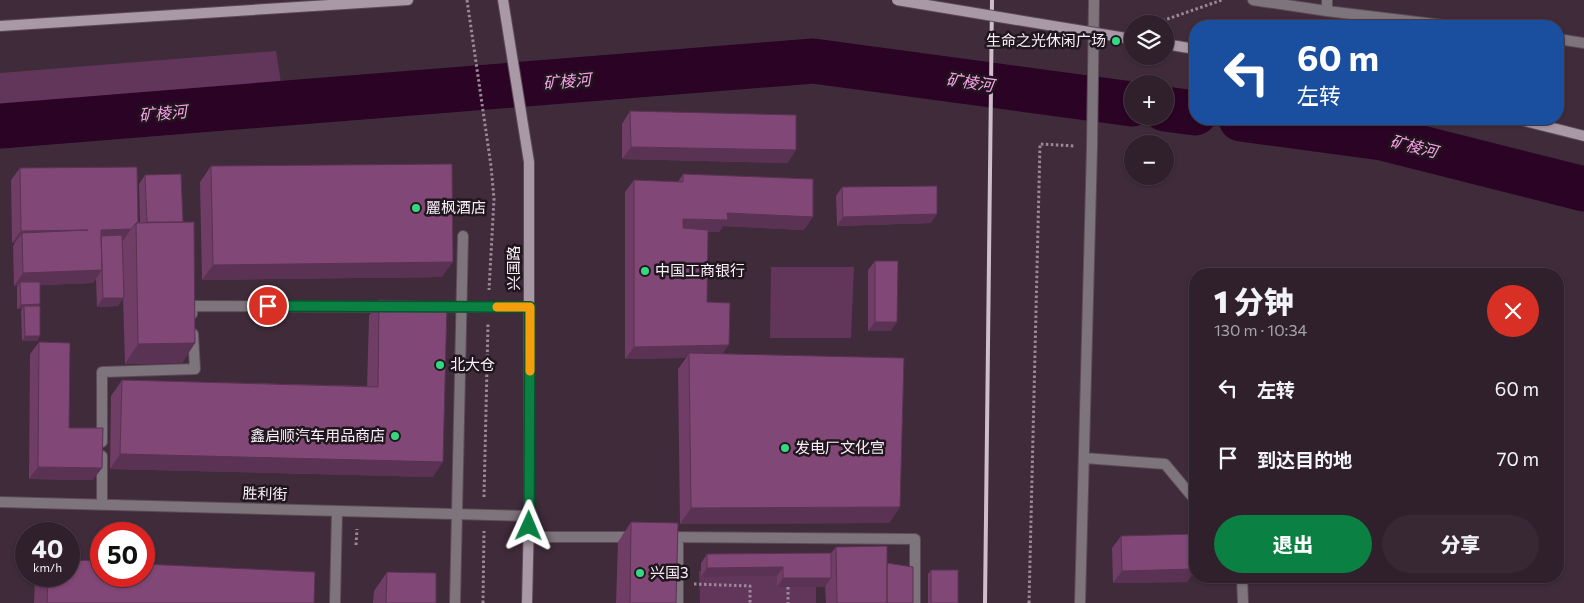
<!DOCTYPE html>
<html lang="zh">
<meta charset="utf-8">
<style>
:root{--surface:#2f202c;--page:#372834;--text:#f1f3f6;--muted:#a7a3a9;--line:#4a3e48;--accent:#0b8043}
body{margin:0;font-family:Commissioner,"Noto Sans SC",sans-serif;background:var(--page);color:var(--text);height:100vh;display:flex;flex-direction:column;font-size:19px;white-space:nowrap}
*{box-sizing:border-box;margin:0}
p{font-size:16px;color:var(--muted)}
.icon{flex:none;width:28px;height:28px;fill:none;stroke:currentColor;stroke-width:2;stroke-linecap:round;stroke-linejoin:round}
.map{position:relative;flex:1;overflow:hidden}
.sheet{position:absolute;left:1189px;top:268px;width:375px;height:315px;display:flex;flex-direction:column;background:var(--surface);border-radius:20px;box-shadow:0 1px 4px #0004,0 0 0 1px var(--line)}
.sheet>*{flex:none}
.hud{position:absolute;left:1189px;top:20px;width:375px;height:105px;border-radius:20px;box-shadow:0 1px 4px #0004,0 0 0 1px var(--line);background:#1a4fa0;color:#fff;overflow:hidden}
.buttons{position:absolute;left:1124px;top:15px;display:grid;gap:10px}
.buttons a{display:grid;place-items:center;width:50px;height:50px;border-radius:50%;background:var(--surface);box-shadow:0 1px 4px #0004,0 0 0 1px var(--line);font-size:25px}
.speed{position:absolute;left:15px;top:522px;display:flex;gap:10px;font-size:25px;font-weight:700;text-align:center}
.speed>*{display:grid;place-content:center;width:65px;height:65px;border-radius:50%;background:var(--surface);box-shadow:0 1px 4px #0004,0 0 0 1px var(--line);line-height:1}
.speed small{font-size:12px;font-weight:400}
.speed .limit{border:8px solid #d22;background:#fff;color:#111}
.pin{position:absolute;display:grid;place-items:center;width:42px;height:42px;color:#fff;margin:-21px;border:2px solid #fff;border-radius:50%;box-shadow:0 1px 5px #0007}
.me{position:absolute;width:55px;margin:-28px;rotate:1deg;stroke-linejoin:round;filter:drop-shadow(0 0 4px #0008)}
.turn{display:flex;align-items:center;gap:18px;height:105px;padding:0 25px;font-size:22px}
.turn .icon{width:65px;height:65px;stroke-width:2.5}
.turn b{display:block;font-size:35px;line-height:42px}
.round{display:grid;place-items:center;flex:none;width:52px;height:52px;border-radius:26px;background:var(--page)}
.head{display:flex;align-items:center;justify-content:space-between;height:85px;padding:0 25px}
h1{font-size:30px;font-weight:800;line-height:38px}
.primary-button{display:flex;gap:10px;margin-top:auto;padding:10px 25px}
.primary-button a{flex:1;height:58px;border-radius:30px;background:var(--accent);color:#fff;font-size:20px;font-weight:800;line-height:58px;text-align:center}
.primary-button a+a{background:var(--page);color:var(--text)}
ul{padding:0;list-style:none}
li{display:flex;align-items:center;gap:15px;height:70px;padding:0 25px}
li div{flex:1}
li b{display:block;font-size:19px}
li em{font-style:normal}
.map>svg:first-child{display:block}
.green{fill:#62365a}
.lines{fill:none;stroke-linecap:round;stroke-linejoin:round}
.river{stroke:#2b0325;stroke-width:45}
.service-casing{stroke:#5d4a58;stroke-width:12}
.minor-casing{stroke:#5d4a58;stroke-width:12}
.tertiary-casing{stroke:#5d4a58;stroke-width:12}
.secondary-casing{stroke:#5d4a58;stroke-width:12}
.path{stroke:#9a8996;stroke-width:3;stroke-dasharray:2.5 2.5;stroke-linecap:butt}
.service{stroke:#7e747c;stroke-width:10}
.minor{stroke:#7e747c;stroke-width:10}
.tertiary{stroke:#7e747c;stroke-width:10}
.secondary{stroke:#a998a5;stroke-width:10}
.rail{stroke:#cdbec9;stroke-width:4}
.secondary-bridge-casing{stroke:#5d4a58;stroke-width:12;stroke-linecap:butt}
.secondary-bridge{stroke:#a998a5;stroke-width:10}
.wall{fill:#6f3d65}
.shaded-wall{fill:#5a3253}
.building{fill:#814776;stroke:#5a3253}
.route-casing{stroke:#07532c;stroke-width:12}
.route{stroke:#0b8043;stroke-width:9}
.slow{stroke:#f59e0b;stroke-width:9}
.poi-dot{fill:#34d881;stroke:#20171e;stroke-width:2}
.labels{text-anchor:middle;stroke-width:5;stroke-linejoin:round;paint-order:stroke}
.poi-label{font-size:15px;fill:#fbeef8;stroke:#20171e;text-anchor:start}
.street-label{font-size:15px;fill:#fbeef8;stroke:#20171e}
.water-label{font-size:16px;font-style:italic;fill:#faa3e8;stroke:#20171e}
</style>
<div class="map">
<svg width="1584" height="603" viewBox="0 0 1584 603">
<rect width="100%" height="100%" fill="#3f2b3a"/>
<path class="green" d="M276,51L281,83L0,106V73Z
M771,267H854L851,338H770Z
M699,571H816V603H700Z"/>
<g class="lines">
<path class="river" d="M1165,109L1195,113
M1241,119L1382,138L1584,189
M0,126L813,61L1132,104"/>
<g class="service-casing">
<path id="service" d="M1253,0L1327,11
M433,307H530
M192,314L191,306L389,307
M102,442V372L195,369L193,334
M102,456V504
M1084,458L1165,464L1195,500
M529,537H633
M665,537L915,539V603
M1242,576L1243,603
M335,603L337,511
M455,603L463,236
M678,603V537
M1080,603L1092,147L1094,0"/>
</g>
<g class="minor-casing">
<path id="minor" d="M0,502L529,516"/>
</g>
<g class="tertiary-casing">
<path id="tertiary" d="M1327,0V11L1451,26
M1558,39L1584,43"/>
</g>
<g class="secondary-casing">
<path id="secondary" d="M503,0L529,162V516L527,603
M0,26L408,0
M1165,44L1195,49
M1517,119L1584,136"/>
</g>
<path class="path" d="M467,0L491,166L494,199L489,290
M1153,24L1222,0
M484,497L488,324
M356,545L357,529
M694,584L750,586V603
M788,587V603
M483,603L484,531
M1029,603L1040,144L1075,146"/>
<use href="#service" class="service"/>
<use href="#minor" class="minor"/>
<use href="#tertiary" class="tertiary"/>
<use href="#secondary" class="secondary"/>
<path class="rail" d="M985,603L992,0"/>
<g class="secondary-bridge-casing">
<path id="secondary-bridge" d="M897,0L1132,39"/>
</g>
<use href="#secondary-bridge" class="secondary-bridge"/>
</g>
<path class="wall" d="M630,111L788,163L622,159V124Z
M211,166L442,277L202,280L200,182Z
M20,168L138,223L140,222L139,184L145,175L183,222L195,343L182,363L125,364L123,298L118,306L97,307L96,279L93,283L40,285L37,341H22L21,311L22,309H17V287L18,286H14L13,246L15,243H12L11,180Z
M683,174L804,230L723,226L719,232H708L707,302L722,354L900,507L889,523L680,524L678,369L686,358L625,359V192L634,180L678,182Z
M842,187L931,223L837,226L836,196Z
M875,261L891,331H868V270Z
M379,300L433,477L110,469L111,396L122,380L367,386L369,316Z
M39,342L69,428L93,480L29,479L30,354Z
M631,522L676,603H616L618,542Z
M1121,536L1187,582L1113,583L1112,548Z
M836,547L887,563L913,603H826L825,586L777,587V576L701,577V563L707,554L831,553Z
M931,570L958,603H928V574Z
M387,572L436,603H373L374,591Z
M37,576H69L314,603H34L35,578Z"/>
<path class="shaded-wall" d="M631,147L796,150L788,163L622,159Z
M727,213L813,217L804,230L723,226L719,232H674L683,219Z
M937,214L931,223L837,226L843,217Z
M131,229L122,242H97L101,230Z
M88,230L22,233L15,243H12L21,231Z
M453,262L442,277L202,280L213,265Z
M102,270L93,283L20,286V282L18,286H14L23,273Z
M103,298H124L118,306L97,307Z
M40,304L37,309L24,306L22,309H17L21,305Z
M875,322H897L891,331H868Z
M25,336H40L37,341H22Z
M195,343L182,363L125,364L138,344Z
M729,345L720,357L689,353L686,358L625,359L634,347Z
M120,454L443,462L433,477L110,469Z
M38,467L102,468L93,480L29,479Z
M900,507L889,523L680,524L691,508Z
M783,567L777,576L701,577L707,568Z
M1195,569V571L1187,582L1113,583L1122,571Z
M783,578H831L825,587H777Z"/>
<path class="building" d="M630,111L796,115V150L631,147Z
M452,164L453,262L213,265L211,166Z
M137,167L138,223H136L131,229L101,230L102,270L23,273L22,233L88,230L21,231L20,168Z
M181,174L183,222H147L145,175Z
M683,174L813,179V217L727,213L728,220L683,219V228L708,230L707,302L730,303L729,345L634,347V180L683,182Z
M937,186V214L843,217L842,187Z
M194,222L195,343L138,344L136,223Z
M122,235L124,298H103L101,236Z
M875,261H898L897,322H875Z
M20,282H40V304L21,305Z
M379,300L447,302L443,462L120,454L122,380L378,387Z
M24,306H40V336H25Z
M39,342L70,343L69,428H103L102,468L38,467Z
M689,353L904,358L900,507L691,508Z
M631,522L678,523L676,603H630Z
M1195,534V569L1122,571L1121,536Z
M887,546V603H837L836,547Z
M831,553V578H783V567L707,568V554Z
M69,560L101,561V576H144V564L315,572L314,603H47L48,576H69Z
M887,563L913,567V603H887Z
M931,570H958V603H931Z
M387,572L436,573V603H386Z"/>
<g class="lines">
<g class="route-casing">
<path id="route" d="M268,306L530,307L529,526"/>
</g>
<use href="#route" class="route"/>
<path class="slow" d="M497,307H530V371"/>
</g>
<g class="poi-dot">
<circle cx="1116" cy="41" r="5"/>
<circle cx="416" cy="208" r="5"/>
<circle cx="645" cy="271" r="5"/>
<circle cx="440" cy="365" r="5"/>
<circle cx="395" cy="436" r="5"/>
<circle cx="785" cy="448" r="5"/>
<circle cx="640" cy="573" r="5"/>
</g>
<g class="labels">
<g class="poi-label">
<text x="1106" y="46" text-anchor="end">生命之光休闲广场</text>
<text x="426" y="213">麗枫酒店</text>
<text x="655" y="276">中国工商银行</text>
<text x="450" y="370">北大仓</text>
<text x="385" y="441" text-anchor="end">鑫启顺汽车用品商店</text>
<text x="795" y="453">发电厂文化宫</text>
<text x="650" y="578">兴国3</text>
</g>
<g class="street-label">
<text transform="translate(514 268) rotate(-90)" y="5">兴国路</text>
<text transform="translate(265 494) rotate(2)" y="5">胜利街</text>
</g>
<g class="water-label">
<text transform="translate(567 81) rotate(-5)" y="6">矿棱河</text>
<text transform="translate(970 82) rotate(8)" y="6">矿棱河</text>
<text transform="translate(163 113) rotate(-5)" y="6">矿棱河</text>
<text transform="translate(1414 146) rotate(14)" y="6">矿棱河</text>
</g>
</g>
</svg>
<div class="buttons">
<a><svg class="icon" aria-label="layers" viewBox="0 0 24 24"><path d="M12 4l9 5-9 5-9-5zM3 14l9 5 9-5"/></svg></a>
<a>+</a>
<a>−</a>
</div>
<div class="speed"><div>40<small>km/h</small></div><div class="limit">50</div></div>
<div class="pin" style="left:268px;top:306px;background:#d93025"><svg class="icon" aria-label="arrive" viewBox="0 0 24 24"><path d="M6 21V4h12l-3 4 3 4H6"/></svg></div>
<svg class="me" style="left:529px;top:526px" viewBox="-20 -20 40 40"><path d="M0-17L14 15 0 8-14 15z" fill="#0b8043" stroke="#fff" stroke-width="4"/></svg>
<div class="hud">
<div class="turn"><svg class="icon" aria-label="left" viewBox="0 0 24 24"><path d="M17 20v-9H6M10 6l-5 5 5 5"/></svg><div><b>60 m</b>左转</div></div>
</div>
<section class="sheet">
<div class="head"><div><h1>1 分钟</h1><p>130 m · 10:34</p></div><a class="round" style="background:#d93025;color:#fff"><svg class="icon" aria-label="close" viewBox="0 0 24 24"><path d="M6 6l12 12M18 6L6 18"/></svg></a></div>
<ul>
<li><svg class="icon" aria-label="left" viewBox="0 0 24 24"><path d="M17 20v-9H6M10 6l-5 5 5 5"/></svg><div><b>左转</b></div><em>60 m</em></li>
<li><svg class="icon" aria-label="arrive" viewBox="0 0 24 24"><path d="M6 21V4h12l-3 4 3 4H6"/></svg><div><b>到达目的地</b></div><em>70 m</em></li>
</ul>
<div class="primary-button"><a>退出</a><a>分享</a></div>
</section>
</div>
